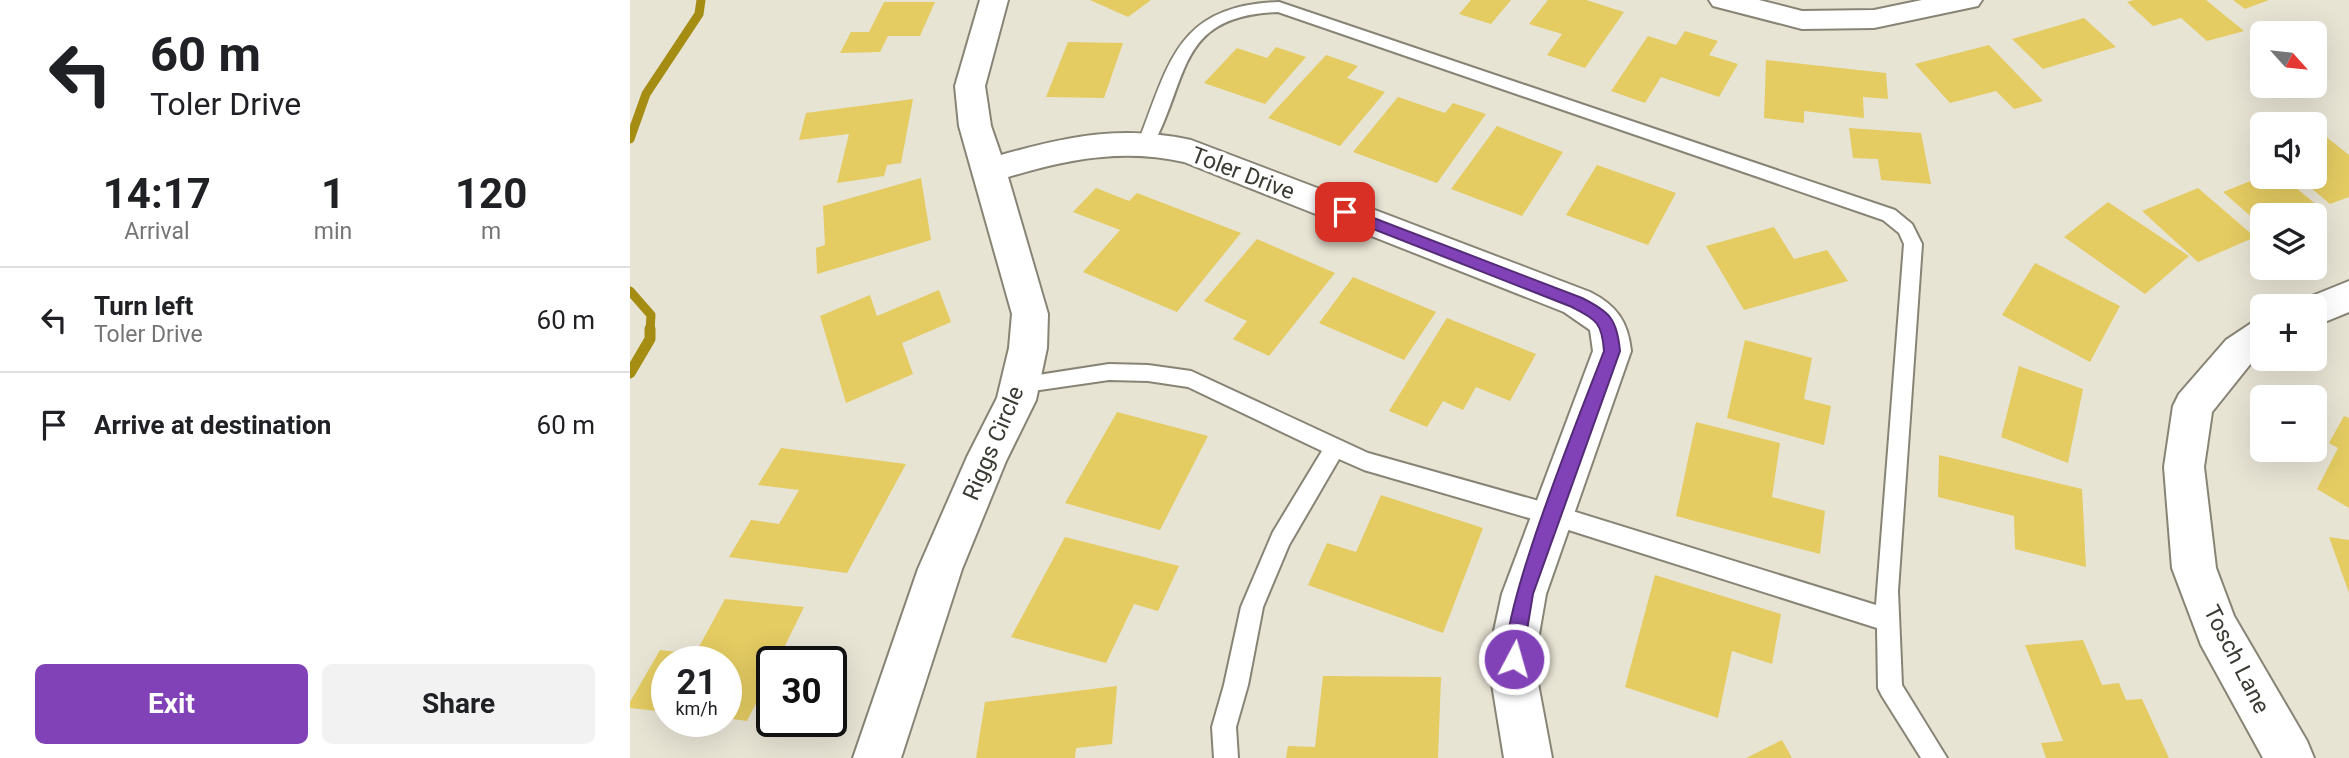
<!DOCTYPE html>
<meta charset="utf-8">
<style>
:root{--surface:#fff;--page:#f2f2f2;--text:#202124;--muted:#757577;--line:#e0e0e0;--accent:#8142b7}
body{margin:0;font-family:Roboto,sans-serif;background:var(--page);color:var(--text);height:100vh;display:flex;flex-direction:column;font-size:26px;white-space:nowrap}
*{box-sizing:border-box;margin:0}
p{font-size:23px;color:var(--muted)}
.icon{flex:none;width:38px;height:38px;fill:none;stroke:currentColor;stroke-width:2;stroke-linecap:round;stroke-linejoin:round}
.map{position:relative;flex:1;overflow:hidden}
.sheet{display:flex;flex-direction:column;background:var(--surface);width:630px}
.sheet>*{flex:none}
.hud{background:#fff;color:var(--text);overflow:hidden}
.needle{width:46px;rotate:117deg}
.buttons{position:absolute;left:1620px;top:21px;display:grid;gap:14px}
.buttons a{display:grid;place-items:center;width:77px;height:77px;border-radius:10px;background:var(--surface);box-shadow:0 7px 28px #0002;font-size:35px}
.speed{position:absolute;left:21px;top:646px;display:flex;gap:14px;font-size:35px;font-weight:700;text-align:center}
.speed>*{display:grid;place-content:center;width:91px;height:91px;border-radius:50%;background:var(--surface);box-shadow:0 7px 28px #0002;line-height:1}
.speed small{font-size:18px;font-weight:400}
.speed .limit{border:4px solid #111;border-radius:10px;background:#fff;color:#111}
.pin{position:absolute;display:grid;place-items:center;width:60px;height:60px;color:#fff;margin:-30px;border-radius:14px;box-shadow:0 4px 10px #0006}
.me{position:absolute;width:77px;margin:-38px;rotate:6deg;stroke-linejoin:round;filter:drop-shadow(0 0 5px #0008)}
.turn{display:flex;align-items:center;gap:24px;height:147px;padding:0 35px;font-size:32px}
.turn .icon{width:91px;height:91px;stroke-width:2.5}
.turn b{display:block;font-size:49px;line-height:60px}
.eta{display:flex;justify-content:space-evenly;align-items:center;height:119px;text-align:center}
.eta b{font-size:42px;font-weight:700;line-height:49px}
.action{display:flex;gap:14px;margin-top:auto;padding:14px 35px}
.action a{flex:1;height:80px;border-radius:10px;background:var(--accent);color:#fff;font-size:28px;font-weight:700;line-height:80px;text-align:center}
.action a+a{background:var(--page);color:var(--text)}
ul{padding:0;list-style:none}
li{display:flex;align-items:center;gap:21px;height:105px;padding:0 35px;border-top:2px solid var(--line)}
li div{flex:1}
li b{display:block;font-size:26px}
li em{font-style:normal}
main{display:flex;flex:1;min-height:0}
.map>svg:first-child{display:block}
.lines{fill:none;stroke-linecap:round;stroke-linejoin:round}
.stream-far1{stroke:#a58d13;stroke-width:9}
.stream{stroke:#a58d13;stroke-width:11}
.building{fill:#e4cb62}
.service-casing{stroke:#888475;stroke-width:4}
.minor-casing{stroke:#888475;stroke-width:4}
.service{fill:#fff;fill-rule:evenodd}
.minor{fill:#fff;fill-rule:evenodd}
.route{fill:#8142b7;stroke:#542b77;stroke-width:2}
.labels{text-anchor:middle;stroke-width:7;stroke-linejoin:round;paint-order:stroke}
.street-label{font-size:23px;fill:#3b3a33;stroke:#fff}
</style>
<main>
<section class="sheet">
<div class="hud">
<div class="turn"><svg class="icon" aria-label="left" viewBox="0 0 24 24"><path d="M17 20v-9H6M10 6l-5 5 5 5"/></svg><div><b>60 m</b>Toler Drive</div></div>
</div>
<div class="eta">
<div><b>14:17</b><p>Arrival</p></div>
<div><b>1</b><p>min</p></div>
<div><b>120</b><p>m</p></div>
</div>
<ul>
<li><svg class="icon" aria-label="left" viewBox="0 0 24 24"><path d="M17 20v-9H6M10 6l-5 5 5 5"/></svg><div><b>Turn left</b><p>Toler Drive</p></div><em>60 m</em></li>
<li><svg class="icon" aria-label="arrive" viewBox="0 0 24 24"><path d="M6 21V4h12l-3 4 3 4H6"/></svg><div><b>Arrive at destination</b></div><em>60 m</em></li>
</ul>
<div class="action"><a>Exit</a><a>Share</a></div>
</section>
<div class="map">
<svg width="1719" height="758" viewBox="0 0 1719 758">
<rect width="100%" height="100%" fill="#e8e4d4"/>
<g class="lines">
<path class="stream-far1" d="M0,139L16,94L69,14L71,0
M0,291L21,315L20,331"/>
<path class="stream" d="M0,373L20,339V329"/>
</g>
<path class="building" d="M460,0H521L498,17Z
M841,0H881L861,24L829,14Z
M918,0H956L994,12L955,68L917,55L932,34L899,24Z
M1504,0H1576L1614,31L1577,41L1551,18L1523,26L1497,2Z
M1603,0H1639L1615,9Z
M254,2H305L290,36H258L250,52L210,53L221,32H239Z
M1454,18L1486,47L1413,69L1382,39Z
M1055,31L1088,41L1079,55L1108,64L1089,97L1031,77L1015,103L981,91L1018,36L1046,45Z
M438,42L493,43L474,98L416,97Z
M1359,45L1413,101L1384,109L1366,91L1320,103L1285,64Z
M646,47L676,57L635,104L574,83L607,48L637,58Z
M696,55L728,66L717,78L755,92L710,146L638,118Z
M1136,60L1256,73L1258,99L1233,97L1234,118L1174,111V123L1134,118Z
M768,97L815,113L823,103L856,114L807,183L723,152Z
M283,99L271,163L257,165L254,176L207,183L219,134L169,140L176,113Z
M867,126L933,152L892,216L821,189Z
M1219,128L1291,133L1301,184L1251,180L1248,159L1223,158Z
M1694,135L1719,155V197L1700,204L1668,177H1685V138Z
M967,165L1046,193L1018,245L936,215Z
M1633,176L1653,177L1694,211L1682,215H1633V227L1593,192Z
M291,178L301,240L187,274L186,248L195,245L193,206Z
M466,188L499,201L507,193L611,233L547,312L453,272L490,230L443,212Z
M1568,188L1625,237L1568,262L1512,211Z
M1478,202L1559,256L1515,294L1434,237Z
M1144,227L1164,259L1197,250L1218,281L1114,310L1076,246Z
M627,239L705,273L639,356L603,339L617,321L574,301Z
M1405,263L1490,306L1460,362L1372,315Z
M723,277L806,312L774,360L689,323Z
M309,290L321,322L272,343L283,374L216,403L190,316L240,295L247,316Z
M817,318L906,354L880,401L846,387L833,410L813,401L797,427L759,411Z
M1115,340L1182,358L1174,399L1201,406L1194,445L1097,418Z
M1389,366L1453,389L1438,463L1371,437Z
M487,412L578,436L530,530L435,503Z
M1714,416L1719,418V508L1687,489L1708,448L1699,443Z
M1066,422L1150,443L1142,497L1195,511L1190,554L1046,516Z
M151,448L276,464L217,573L99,557L121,520L149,524L169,490L128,485Z
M1309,455L1452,489L1456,567L1385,549L1384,516L1308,497Z
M751,495L853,528L813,633L678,585L697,543L726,552Z
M435,537L549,566L528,611L504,604L476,663L381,637Z
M1699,537L1719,540V593Z
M1025,575L1151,614L1142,664L1102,651L1088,718L995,687Z
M95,599L174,607L147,662H142V672L117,721L96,718V662H37V712L0,708V702L30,650L65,654Z
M1453,640L1472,685L1489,683L1496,700L1512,699L1539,758H1416L1411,743L1433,741L1395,645Z
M693,676L811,677L808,758H656L658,746L685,747Z
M487,686L482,744L446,748L445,758H346L355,702Z
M1152,740L1162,758H1116Z"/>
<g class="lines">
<g class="service-casing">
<path id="service" d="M649,2L1265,210L1282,224L1292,244L1268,591L1272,685L1317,758H1291L1252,696L1248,688L1247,628L923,525L734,470L709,459L659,545L633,607L618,685L606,727L608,758H584L582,727L594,685L611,607L643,532L692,451L558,387L518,381L479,380L389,393L382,391L379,385L382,379L479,364L518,365L561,371L738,453L923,505L1246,605L1274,244L1269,233L1253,220L648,12C546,16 560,77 522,147H510L508,143C540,61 547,6 649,2Z"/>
</g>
<g class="minor-casing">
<path id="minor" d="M350,0H378L355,86L361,126L371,155C439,136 491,125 561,140L960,292C986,305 998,321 1001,351L916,594L908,640L907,678L922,758H874L861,678L862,640L872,594L963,351L960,330L934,312L554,162C493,148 438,159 378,177L418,314L417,348L406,400L376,461L332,569L271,758H223L288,569L337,457L367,398L379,348L382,314L329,126L325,86Z
M1079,0H1129L1172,11L1244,10L1292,0H1352L1348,6L1244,28L1172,29L1083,6Z
M1719,281V312L1685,326V306H1669L1672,300Z
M1633,320V355L1622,362L1582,412L1574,467L1586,568L1604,616L1677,741L1684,758H1633L1571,645L1542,568L1534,467L1543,406L1549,394L1596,340L1620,324Z"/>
</g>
<use href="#service" class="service"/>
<use href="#minor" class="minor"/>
</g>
<path class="route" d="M715,207L952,298C980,312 987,319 990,351L903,594L891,666L884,669L878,666C862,627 955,402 974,351C972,322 966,320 942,307L710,216L708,212Z"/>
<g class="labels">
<g class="street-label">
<text transform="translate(613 173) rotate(21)" y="8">Toler Drive</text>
<text transform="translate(363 443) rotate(-67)" y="8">Riggs Circle</text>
<text transform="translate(1607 659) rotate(63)" y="8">Tosch Lane</text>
</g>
</g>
</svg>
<div class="buttons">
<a><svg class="needle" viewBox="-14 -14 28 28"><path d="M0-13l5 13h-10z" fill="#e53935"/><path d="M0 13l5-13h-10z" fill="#757577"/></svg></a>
<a><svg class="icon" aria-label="sound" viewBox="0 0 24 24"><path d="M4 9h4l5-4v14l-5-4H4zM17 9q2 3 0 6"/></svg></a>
<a><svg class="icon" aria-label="layers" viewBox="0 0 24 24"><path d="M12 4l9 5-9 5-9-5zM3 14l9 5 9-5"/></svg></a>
<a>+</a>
<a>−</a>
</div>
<div class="speed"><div>21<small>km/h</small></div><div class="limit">30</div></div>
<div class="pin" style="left:715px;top:212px;background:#d93025"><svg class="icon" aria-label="arrive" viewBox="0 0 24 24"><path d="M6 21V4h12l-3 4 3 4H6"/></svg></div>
<svg class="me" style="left:884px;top:659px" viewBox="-20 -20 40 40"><circle r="17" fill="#8142b7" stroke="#fff" stroke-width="3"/><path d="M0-11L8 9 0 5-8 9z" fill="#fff"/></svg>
</div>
</main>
